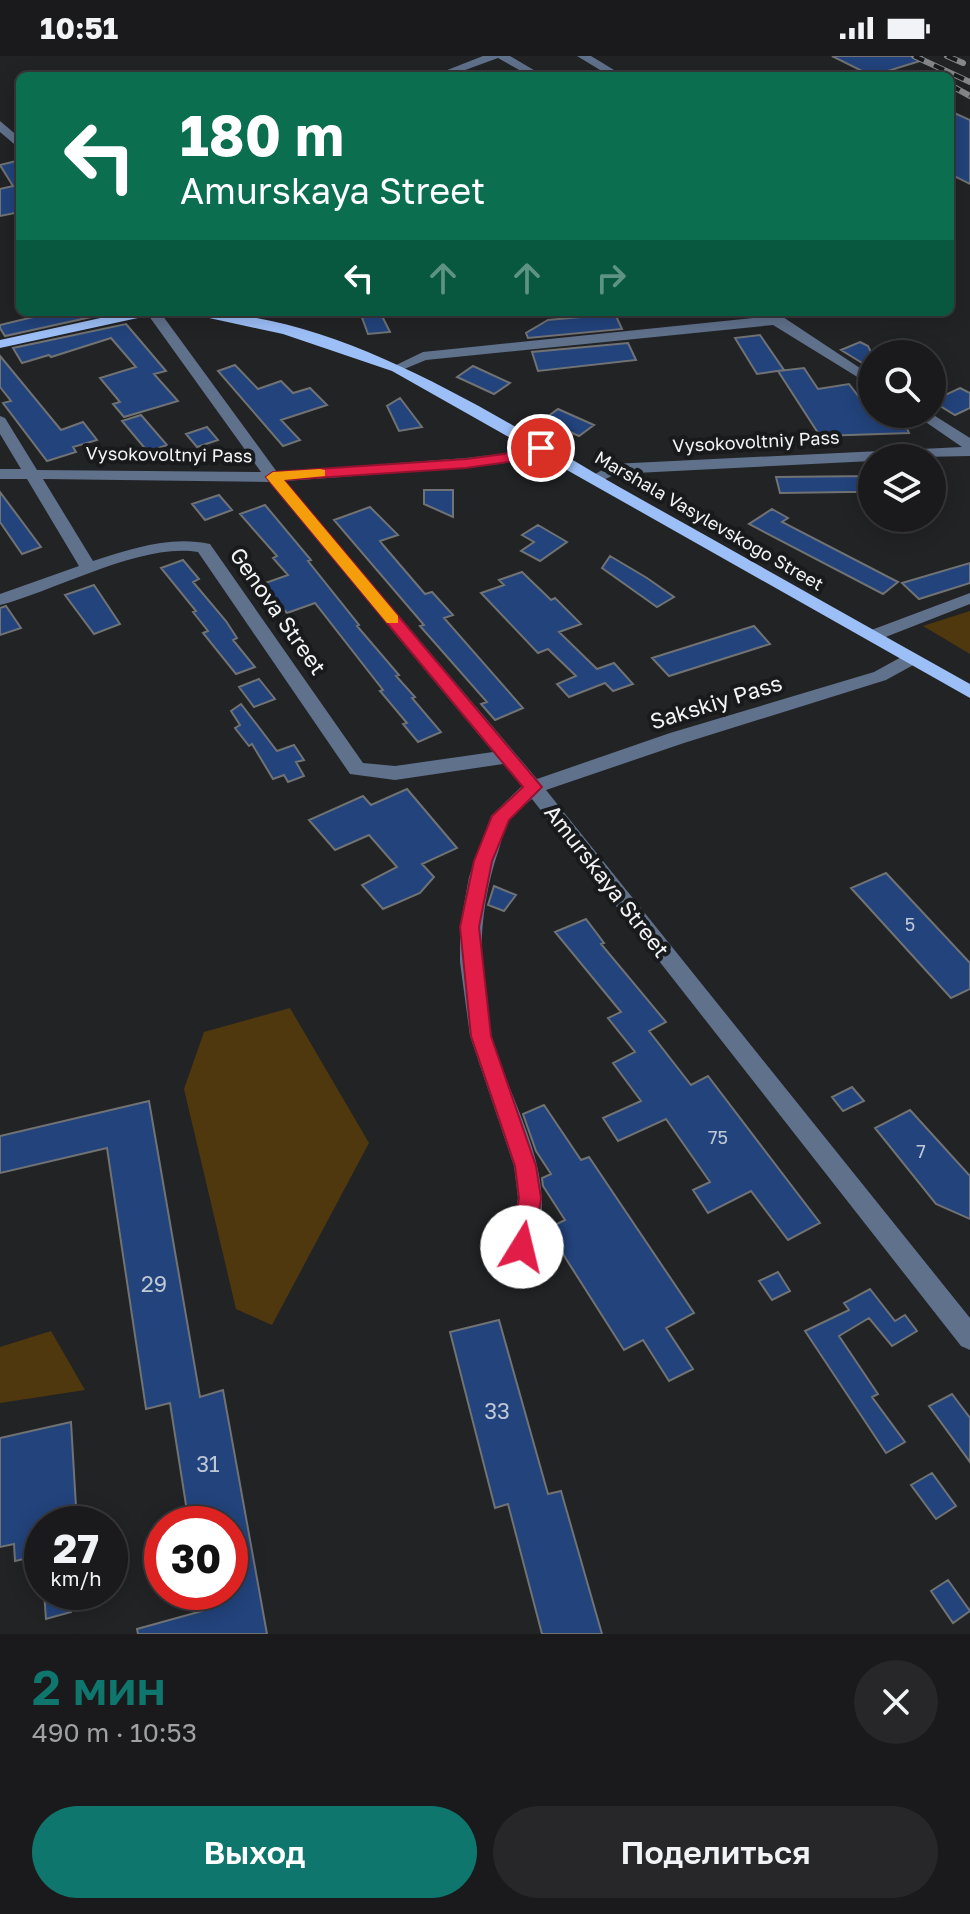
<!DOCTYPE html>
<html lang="ru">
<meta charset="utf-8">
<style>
:root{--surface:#1a1a1c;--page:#272729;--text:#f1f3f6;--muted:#9fa1a3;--line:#38383b;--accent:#0f766e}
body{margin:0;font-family:"Golos Text",sans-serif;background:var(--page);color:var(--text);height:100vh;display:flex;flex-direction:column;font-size:30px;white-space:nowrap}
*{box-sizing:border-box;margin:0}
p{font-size:26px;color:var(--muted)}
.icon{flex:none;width:44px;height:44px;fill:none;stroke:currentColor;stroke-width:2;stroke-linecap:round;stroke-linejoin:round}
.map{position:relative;height:1578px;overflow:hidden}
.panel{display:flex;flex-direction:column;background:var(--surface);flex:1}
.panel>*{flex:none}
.top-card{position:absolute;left:16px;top:16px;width:938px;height:244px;border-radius:12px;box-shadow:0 4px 20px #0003,0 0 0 2px var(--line);background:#0b6e4f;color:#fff;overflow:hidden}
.tools{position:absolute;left:858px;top:284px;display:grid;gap:16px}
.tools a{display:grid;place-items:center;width:88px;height:88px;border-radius:50%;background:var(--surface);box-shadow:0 4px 20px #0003,0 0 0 2px var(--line);font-size:40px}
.speed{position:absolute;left:24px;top:1450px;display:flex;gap:16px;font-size:40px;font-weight:700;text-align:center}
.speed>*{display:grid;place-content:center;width:104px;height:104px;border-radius:50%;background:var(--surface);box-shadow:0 4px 20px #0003,0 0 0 2px var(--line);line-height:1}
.speed small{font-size:20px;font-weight:400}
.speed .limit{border:12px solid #d22;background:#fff;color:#111}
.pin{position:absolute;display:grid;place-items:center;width:68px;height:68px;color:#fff;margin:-34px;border:4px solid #fff;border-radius:50%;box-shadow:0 2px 8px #0007}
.me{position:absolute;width:88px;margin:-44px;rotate:9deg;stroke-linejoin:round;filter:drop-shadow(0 0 6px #0008)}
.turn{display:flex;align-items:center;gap:28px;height:168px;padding:0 32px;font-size:36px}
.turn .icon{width:104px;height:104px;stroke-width:2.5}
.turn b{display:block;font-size:56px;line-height:68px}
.lanes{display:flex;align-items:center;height:76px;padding:0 32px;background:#0003;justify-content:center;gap:40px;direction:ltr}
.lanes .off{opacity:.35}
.round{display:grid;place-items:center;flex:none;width:84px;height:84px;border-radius:42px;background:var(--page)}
.head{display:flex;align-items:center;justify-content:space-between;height:136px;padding:0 32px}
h1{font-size:48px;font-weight:600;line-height:60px;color:var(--accent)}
.primary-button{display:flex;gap:16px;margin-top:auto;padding:16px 32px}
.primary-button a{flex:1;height:92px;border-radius:48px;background:var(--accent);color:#fff;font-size:32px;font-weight:600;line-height:92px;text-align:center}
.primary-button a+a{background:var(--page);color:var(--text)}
.status{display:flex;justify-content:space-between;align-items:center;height:56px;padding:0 40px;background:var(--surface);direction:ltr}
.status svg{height:22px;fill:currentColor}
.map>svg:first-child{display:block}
.green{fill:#4f380d}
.building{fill:#22437c;stroke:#707274;stroke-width:2}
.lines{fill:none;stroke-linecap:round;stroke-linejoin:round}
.minor{fill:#60718c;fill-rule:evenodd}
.major{fill:#9dbff8;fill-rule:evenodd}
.rail-casing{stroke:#868789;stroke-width:6}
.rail{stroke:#181a1b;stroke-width:4;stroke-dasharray:11;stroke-linecap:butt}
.route{fill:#e11d48;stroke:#92132f;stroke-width:2}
.slow{fill:#f59e0b}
.labels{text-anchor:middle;stroke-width:8;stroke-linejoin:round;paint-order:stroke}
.far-street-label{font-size:18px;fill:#f3f4f5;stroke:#181a1b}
.number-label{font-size:18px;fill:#bfc8d7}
.street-label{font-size:22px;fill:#f3f4f5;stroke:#181a1b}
.near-number-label{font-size:22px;fill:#bfc8d7}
</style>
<div class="status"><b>10:51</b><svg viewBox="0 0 49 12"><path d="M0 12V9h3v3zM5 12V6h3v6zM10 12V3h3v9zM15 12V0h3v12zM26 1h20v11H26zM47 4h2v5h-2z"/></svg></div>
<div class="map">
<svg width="970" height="1578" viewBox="0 0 970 1578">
<rect width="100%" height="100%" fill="#222325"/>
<path class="green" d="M970,555V598L923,570Z
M290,952L369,1087L272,1269L236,1253L184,1033L204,976Z
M51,1275L85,1334L0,1347V1291Z"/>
<path class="building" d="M832,0H922L923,4L872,20Z
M950,55L970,64V128L950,118Z
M20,104V156L0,160V133L13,130L0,109Z
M54,256H114L5,280L0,272V269Z
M360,256H380L390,276L368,278Z
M615,258L622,273L528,282L526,277L548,264Z
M126,268L166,315L154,318L178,345L124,361L113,348L120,346L100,322L136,311L111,282L51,301L49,299L22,307L13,292Z
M760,279L784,314L757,318L735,282Z
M860,286L868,290L872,298V313L841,294Z
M628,287L636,304L538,315L532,296Z
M0,300L61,374L83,366L97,384L73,391L76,396L47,405L3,347L11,345L0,331Z
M235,309L258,333L281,325L293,337L310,332L327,349L281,364L300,384L283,390L218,315Z
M473,310L510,327L494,338L457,321Z
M804,312L818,333L849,328L876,363L902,361L909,377L820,380L778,315Z
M960,332L970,337V352L955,359L932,345Z
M400,342L422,371L399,375L387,350Z
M558,353L594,369L579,380L543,364Z
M141,359L167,389L148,396L122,365Z
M207,371L218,384L197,391L186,378Z
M872,420V436H849L780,437L776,421Z
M424,434H453V461L424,448Z
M0,436L41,491L22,498L0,466Z
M219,439L232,454L205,464L192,448Z
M265,449L311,504L308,505L359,569L357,570L399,619L396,620L415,641L412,642L441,676L418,686L403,668L407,667L380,635L383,634L315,547L287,557L275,543L266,546L254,531L288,519L273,502L277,500L240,458Z
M370,451L398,479L380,485L383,489L425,538L432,536L453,559L444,562L523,652L495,664L481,648L487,646L420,570L424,569L334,464Z
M772,453L788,462L782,466L898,526L883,538L749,468Z
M538,469L567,486L540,505L521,495L534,486L522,479Z
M610,500L647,522L674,541L657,551L602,512Z
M183,504L199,523L193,526L226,565L237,582L233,584L255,611L236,618L203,577L208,575L193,556L196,555L161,512Z
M970,507V527L919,543L902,527Z
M522,516L551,544L555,542L581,568L559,576L597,613L614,607L633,628L613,635L605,627L569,641L557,628L576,620L548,593L538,597L481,537L504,529L499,524Z
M94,529L120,568L94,578L65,539Z
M6,550L21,572L0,579V552Z
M754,570L770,588L669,620L652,602Z
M259,623L275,643L254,651L239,631Z
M241,648L277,695L294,689L304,704L296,706L304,720L288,726L284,719L273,723L252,688L249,690L235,672L240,669L231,655Z
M407,733L457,792L422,808L434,821L420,837L383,853L362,829L397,811L369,779L335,794L309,764L363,740L371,749Z
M886,817L970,907V933L951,942L851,832Z
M494,830L516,839L504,855L488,849Z
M586,863L604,887L601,888L666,966L649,975L691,1029L708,1020L820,1167L788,1184L751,1135L708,1157L693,1134L710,1126L666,1063L618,1085L603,1062L641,1045L613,1007L635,996L608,962L621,956L555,876Z
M852,1031L864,1045L843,1055L832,1041Z
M149,1045L200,1341L223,1334L267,1578H138L137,1573L202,1555L199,1536H230V1468H189L170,1347L146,1353L107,1092L0,1117V1080Z
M544,1049L581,1104L589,1101L694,1257L666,1272L693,1313L669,1325L643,1284L624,1294L547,1173L565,1164L543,1130L542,1122L551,1118L536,1095L523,1058Z
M910,1054L970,1120V1163L936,1148L875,1072Z
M778,1216L790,1235L772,1244L759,1225Z
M870,1233L895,1265L905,1259L917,1275L892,1290L869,1262L839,1280L878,1338L872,1341L905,1386L886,1397L805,1275L849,1254L844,1247Z
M499,1264L548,1438L561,1435L602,1578H542L508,1448L495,1452L450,1276Z
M952,1338L970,1362V1406L929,1350Z
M71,1366L77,1468H42V1499L15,1505L14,1488L0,1491V1382Z
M932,1417L956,1450L936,1463L911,1429Z
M948,1524L970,1555L953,1567L931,1535Z
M44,1536H69L71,1556L46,1563Z"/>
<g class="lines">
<path class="minor" d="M483,0H510L544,20H530L498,2L449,20H432Z
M577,0H591L624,20H610Z
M0,65L20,82V93L0,76Z
M146,256H160L277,416L466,402L525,395L536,389H546V395L529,404L466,412L285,425L537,723L670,677L874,616L905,599H917L920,603L917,607L886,624L684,687L546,734L970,1262V1294L961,1290L532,743C525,749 514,756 509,764C504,772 502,784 499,793C478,854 476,918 492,981C510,1050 565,1125 531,1199L515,1206L506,1203L503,1195L511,1185L518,1142L514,1110L470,980L460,906V871L469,821L491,760L522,730L503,708L395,724L350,718L198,496C142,486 55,535 0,549V538L79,510L27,423H0V413H21L0,378V360L5,362L37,414L261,416ZM43,423L269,426L493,696L395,710L363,707L210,488C171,479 130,493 93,505Z
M763,256H773L783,261L872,320V330L773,269L426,304L397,316L390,312L423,296L763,261Z
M914,358H932L970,382V400L872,402V405L616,418L595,428L587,423L612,408L962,391Z
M970,537V548L878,584L872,586L863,580L866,576Z"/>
<path class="major" d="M128,256H154L147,260L0,292V284Z
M193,256C340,256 496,361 621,432C737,497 854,563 970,628V642L392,315L283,278L200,260Z"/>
<g class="rail-casing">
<path id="rail" d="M914,0L970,26
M947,0L963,7
M950,29L970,40"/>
</g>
<use href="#rail" class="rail"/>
</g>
<path class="route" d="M541,388L546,389V395L529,403L466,412L284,424L542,731L509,764L492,805L479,871L491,980L536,1110L541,1142L534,1191L530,1198L522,1201L515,1198L511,1191L519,1142L515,1110L471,980L460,871L474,805L492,760L523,731L266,421L273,416L466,403L526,395Z"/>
<path class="slow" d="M320,413L325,414V420L284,424L398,560V567H387L266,421L273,416Z"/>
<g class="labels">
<g class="far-street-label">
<text transform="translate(756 386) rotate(-3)" y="6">Vysokovoltniy Pass</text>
<text transform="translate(169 399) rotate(1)" y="6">Vysokovoltnyi Pass</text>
<text transform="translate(709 465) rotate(30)" y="6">Marshala Vasylevskogo Street</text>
</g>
<g class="number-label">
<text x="910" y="875">5</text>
<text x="718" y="1088">75</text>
<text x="921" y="1102">7</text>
</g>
<g class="street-label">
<text transform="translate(278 555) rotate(55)" y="8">Genova Street</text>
<text transform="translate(716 646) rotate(-17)" y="8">Sakskiy Pass</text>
<text transform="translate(607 825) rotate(52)" y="8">Amurskaya Street</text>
</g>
<g class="near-number-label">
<text x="154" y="1236">29</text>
<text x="497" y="1363">33</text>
<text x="208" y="1416">31</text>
</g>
</g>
</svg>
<div class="tools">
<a><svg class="icon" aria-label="search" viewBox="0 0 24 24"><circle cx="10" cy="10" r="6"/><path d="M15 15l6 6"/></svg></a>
<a><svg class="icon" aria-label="layers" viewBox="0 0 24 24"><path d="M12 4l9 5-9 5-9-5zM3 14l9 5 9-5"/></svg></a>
</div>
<div class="speed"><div>27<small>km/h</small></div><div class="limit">30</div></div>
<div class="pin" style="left:541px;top:392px;background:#d93025"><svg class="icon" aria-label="arrive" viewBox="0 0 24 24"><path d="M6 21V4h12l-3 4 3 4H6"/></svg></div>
<svg class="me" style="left:522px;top:1191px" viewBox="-20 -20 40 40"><circle r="19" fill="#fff"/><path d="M0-13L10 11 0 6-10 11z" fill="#e11d48"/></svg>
<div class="top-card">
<div class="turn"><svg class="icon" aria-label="left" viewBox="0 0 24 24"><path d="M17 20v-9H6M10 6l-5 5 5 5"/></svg><div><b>180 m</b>Amurskaya Street</div></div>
<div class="lanes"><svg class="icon" aria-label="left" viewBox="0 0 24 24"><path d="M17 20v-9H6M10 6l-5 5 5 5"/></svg><svg class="icon off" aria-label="ahead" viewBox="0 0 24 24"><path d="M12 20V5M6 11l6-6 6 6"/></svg><svg class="icon off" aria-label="ahead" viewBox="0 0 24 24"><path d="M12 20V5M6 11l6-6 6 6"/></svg><svg class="icon off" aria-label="right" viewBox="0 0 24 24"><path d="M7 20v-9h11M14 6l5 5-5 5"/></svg></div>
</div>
</div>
<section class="panel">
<div class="head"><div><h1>2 мин</h1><p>490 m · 10:53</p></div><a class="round"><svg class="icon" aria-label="close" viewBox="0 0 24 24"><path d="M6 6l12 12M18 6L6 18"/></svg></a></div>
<div class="primary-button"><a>Выход</a><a>Поделиться</a></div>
</section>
